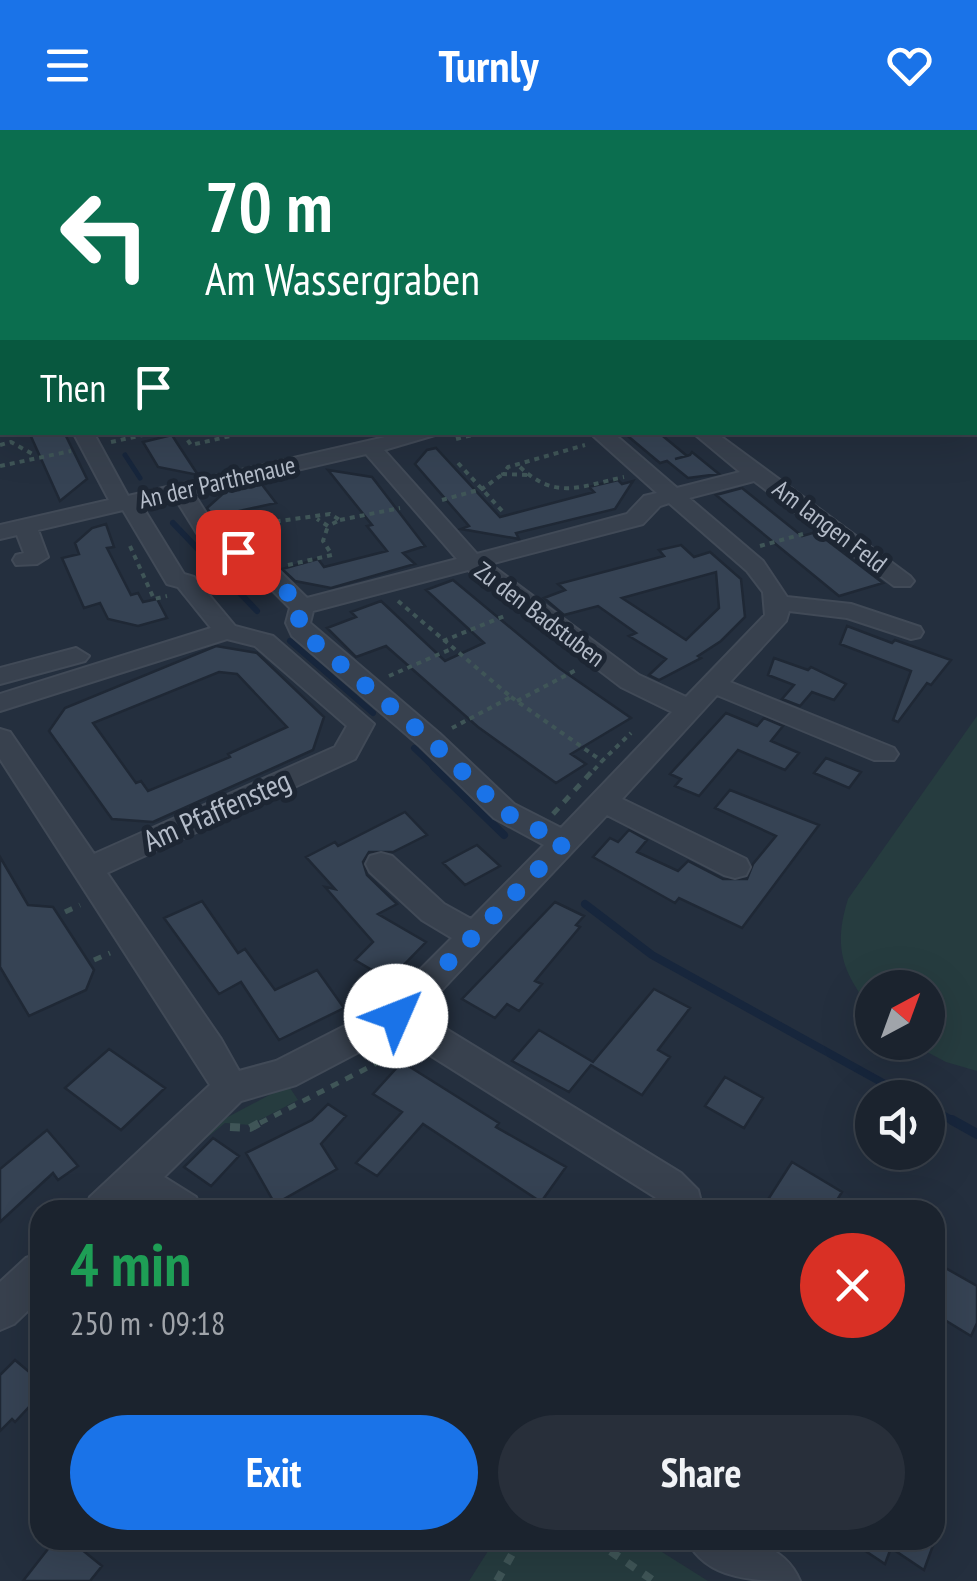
<!DOCTYPE html>
<meta charset="utf-8">
<style>
:root{--surface:#1b232e;--page:#282f3a;--text:#f1f3f6;--muted:#a0a4aa;--line:#39404a;--accent:#1a73e8}
body{margin:0;font-family:"PT Sans Narrow",sans-serif;background:var(--page);color:var(--text);height:100vh;display:flex;flex-direction:column;font-size:38px;white-space:nowrap}
*{box-sizing:border-box;margin:0}
p{font-size:32px;color:var(--muted)}
.icon{flex:none;width:55px;height:55px;fill:none;stroke:currentColor;stroke-width:2;stroke-linecap:round;stroke-linejoin:round}
.map{position:relative;flex:1;overflow:hidden}
.details{position:absolute;left:30px;top:1070px;width:915px;height:350px;display:flex;flex-direction:column;background:var(--surface);border-radius:30px;box-shadow:0 10px 40px #0002,0 0 0 2px var(--line)}
.details>*{flex:none}
.top-card{position:absolute;left:0px;top:0px;width:978px;height:305px;box-shadow:0 10px 40px #0002,0 0 0 2px var(--line);background:#0b6e4f;color:#fff;overflow:hidden}
.needle{width:65px;rotate:41deg}
.controls{position:absolute;left:855px;top:840px;display:grid;gap:20px}
.controls a{display:grid;place-items:center;width:90px;height:90px;border-radius:50%;background:var(--surface);box-shadow:0 10px 40px #0002,0 0 0 2px var(--line);font-size:50px}
.pin{position:absolute;display:grid;place-items:center;width:85px;height:85px;color:#fff;margin:-42px;border-radius:20px;box-shadow:0 5px 15px #0006}
.me{position:absolute;width:110px;margin:-55px;rotate:46deg;stroke-linejoin:round;filter:drop-shadow(0 0 8px #0008)}
.turn{display:flex;align-items:center;gap:35px;height:210px;padding:0 40px;font-size:45px}
.turn .icon{width:130px;height:130px;stroke-width:2.5}
.turn b{display:block;font-size:70px;line-height:85px}
.then{display:flex;align-items:center;height:95px;padding:0 40px;background:#0003;gap:20px;font-size:38px}
.round{display:grid;place-items:center;flex:none;width:105px;height:105px;border-radius:52px;background:var(--page)}
.head{display:flex;align-items:center;justify-content:space-between;height:170px;padding:0 40px}
h1{font-size:60px;font-weight:800;line-height:75px;color:#1e9e55}
.cta{display:flex;gap:20px;margin-top:auto;padding:20px 40px}
.cta a{flex:1;height:115px;border-radius:60px;background:var(--accent);color:#fff;font-size:40px;font-weight:800;line-height:115px;text-align:center}
.cta a+a{background:var(--page);color:var(--text)}
header{display:flex;justify-content:space-between;align-items:center;height:130px;padding:0 40px;background:var(--accent);color:#fff;font-size:45px;font-weight:800}
.map>svg:first-child{display:block}
.green{fill:#263c3f}
.lines{fill:none;stroke-linecap:round;stroke-linejoin:round}
.stream-far4{stroke:#17263c;stroke-width:4}
.stream-far3{stroke:#17263c;stroke-width:5}
.stream-far2{stroke:#17263c;stroke-width:6}
.stream-far1{stroke:#17263c;stroke-width:8}
.stream{stroke:#17263c;stroke-width:10}
.river{fill:#17263c;fill-rule:evenodd}
.building{fill:#364354;stroke:#1f2835;stroke-width:2.5;fill-rule:evenodd}
.minor-casing{stroke:#414a57;stroke-width:4}
.major-casing{stroke:#414a57;stroke-width:3}
.path-far3{stroke:#3f5557;stroke-width:2.5;stroke-dasharray:4 4;stroke-linecap:butt}
.path-far2{stroke:#3f5557;stroke-width:4;stroke-dasharray:5 5;stroke-linecap:butt}
.path-far1{stroke:#3f5557;stroke-width:5;stroke-dasharray:8 8;stroke-linecap:butt}
.path{stroke:#3f5557;stroke-width:8;stroke-dasharray:10 10;stroke-linecap:butt}
.minor{fill:#38414e;fill-rule:evenodd}
.major{fill:#56606e;fill-rule:evenodd}
.route{stroke:#1a73e8;stroke-width:18;stroke-dasharray:0 32.4}
.labels{text-anchor:middle;stroke-width:10;stroke-linejoin:round;paint-order:stroke}
.far-street-label{font-size:25px;fill:#b4bcc9;stroke:#1d2633}
.street-label{font-size:30px;fill:#b4bcc9;stroke:#1d2633}
</style>
<header><svg class="icon" aria-label="menu" viewBox="0 0 24 24"><path d="M4 6h16M4 12h16M4 18h16"/></svg>Turnly<svg class="icon" aria-label="heart" viewBox="0 0 24 24"><path d="M12 20l-8-8c-3-5 5-10 8-4 3-6 11-1 8 4z"/></svg></header>
<div class="map">
<svg width="977" height="1451" viewBox="0 0 977 1451">
<rect width="100%" height="100%" fill="#242f3e"/>
<path class="green" d="M191,0H622L632,2H184Z
M977,586V941L946,932L910,913L928,912V858H872V880C842,842 833,817 848,769Z
M288,955L298,970L250,995L225,993L171,1037L213,995Z
M495,1410H643L708,1451H469Z"/>
<g class="lines">
<path class="stream-far4" d="M873,0L923,2"/>
<path class="stream-far3" d="M125,325L140,348"/>
<path class="stream-far2" d="M173,393L257,481
M290,511L373,583
M414,618L437,640"/>
<path class="stream-far1" d="M434,637L504,705
M585,774L652,825L910,968
M928,977L957,993"/>
<path class="stream" d="M952,990L977,1004"/>
<path class="river" d="M0,216H2V232H0Z"/>
</g>
<path class="building" d="M29,302H64L87,349L60,371Z
M623,302H658L687,326L675,329L690,325L692,322L719,344L688,348L667,331L660,333Z
M172,305L177,313L198,345L158,337L143,312Z
M436,318L500,387L594,362L589,357L618,350L622,354L633,351L615,379L516,403L519,409L461,399L469,396L415,334L427,320Z
M328,340L372,347L425,416L403,423L415,434L331,458L295,451L282,439L318,429L324,437L387,421L367,396L372,395Z
M260,352L276,373L239,381L243,387L217,393L207,378L227,360Z
M742,358L802,406L816,402L883,453L839,466L716,365Z
M106,394L114,417L107,418L131,465L138,463L143,472L157,469L167,488L138,496L108,489L100,473L84,478L62,428L79,424L75,413L92,398Z
M681,415L694,427L710,422L741,449L745,487L721,511L698,526L701,528L659,550L649,545L666,529L629,506L636,503L598,476L564,485L544,468L565,460L558,454L664,426L659,420ZM716,442L719,478L686,510L622,468Z
M453,450L559,538L631,588L571,624L586,634L556,653L478,597L386,516L356,527L327,498L356,487L351,482L381,471L445,531L484,513L426,460Z
M847,496L892,513L895,510L951,530L931,555L927,553L898,592L893,590L911,541L840,514Z
M216,516L257,523L324,587L313,620L153,692L112,689L49,601L65,578ZM219,542L237,544L287,597L228,624L230,627L148,661L141,651L136,653L93,593Z
M774,528L808,540L811,537L846,554L834,570L812,562L800,576L782,569L794,555L768,545Z
M726,583L757,596L764,588L783,596L771,611L799,623L785,640L738,620L699,666L675,656L681,649L670,644Z
M826,628L861,642L849,658L814,643Z
M730,660L819,695L742,798L679,768L675,773L593,727L610,708L618,712L629,700L647,710L637,722L678,741L688,731L723,749H747L753,734L776,706L715,678Z
M405,682L427,705L393,722H369L363,732L367,745L397,774L378,784L426,812L389,850L355,830L373,812L325,757L335,759L306,727L335,712L338,716Z
M477,715L500,736L465,755L443,733Z
M0,727L28,775L53,777L94,840L86,860L29,886L0,837Z
M202,771L238,823L245,819L275,860L317,840L344,878L279,910L241,852L219,864L164,788Z
M555,772L584,786L576,795L580,797L535,851L542,854L519,881L507,874L495,888L462,869Z
M654,859L690,878L658,920L670,927L642,965L591,935L569,962L512,931L539,900L593,932Z
M109,919L165,958L121,1000L65,958Z
M402,932L499,993L496,997L566,1037L541,1072L423,994L377,1046L356,1033L402,982L373,964Z
M725,947L763,968L744,998L705,976Z
M328,974L346,986L321,1014L337,1039L275,1074L246,1023L312,990Z
M47,1000L78,1036L58,1050L53,1043L0,1092V1039Z
M213,1008L239,1026L211,1056L184,1037Z
M792,1032L842,1062L831,1080H782L767,1071Z
M935,1132L977,1156V1193L971,1206L935,1184Z
M15,1230L40,1251V1265L15,1292L12,1289L0,1301V1245Z
M55,1410H70L102,1436L90,1451H23Z
M849,1410H935L924,1440L891,1418L885,1434Z"/>
<g class="lines">
<g class="minor-casing">
<path id="minor" d="M0,0H22L0,6Z
M73,302H93L128,366L407,302H445L384,320L477,424L627,384L644,366L657,363L589,302H612L677,358L740,342L692,302H715L910,446L914,451L910,456H894L754,351L689,368L763,431L787,467L851,474L920,497L923,502L920,507L911,509L847,488L789,481L786,491L730,552L894,618L898,624L894,630H874L717,565L622,669L746,729L750,737L746,745L735,748L724,745L607,685L420,883L681,1043L698,1060L703,1080H665L655,1067L395,903L296,955L241,971L164,1047L196,1067L201,1080H149L138,1073L130,1080H85L90,1067L210,955L0,629V599L10,602L94,724L335,617L347,596L255,516L227,509L0,581V564L211,498L178,457L167,454L123,380L38,400L48,427L37,434L16,435L13,430L16,425L24,423L17,405L0,409V395L109,370ZM366,324L457,429L307,468L266,428L216,399L194,364ZM175,368L200,408L250,438L290,478L286,493L292,506L420,616L494,688L544,715L471,789L444,774L392,726L381,723L370,726L366,734L370,742L422,790L452,808L384,876L276,931L239,941L221,909L107,743L355,629L374,594L273,506L235,496L194,447L184,444L142,376ZM669,373L747,441L763,462L765,485L686,567L639,545L490,434L643,394L660,376ZM468,440L621,557L672,582L561,698L514,674L440,604L310,493L313,481Z
M76,518L89,526L85,531L0,554V538Z
M40,1123V1169L14,1194L0,1200V1152L26,1128Z
M687,1410C730,1410 780,1404 800,1451C757,1451 707,1451 687,1410Z"/>
</g>
<g class="major-casing">
<path id="major" d="M628,0H653L654,2H630Z
M975,78H977V89H975Z"/>
</g>
<path class="path-far3" d="M693,0L704,2
M47,2L55,0"/>
<path class="path-far2" d="M182,302L191,315L248,302
M456,309L485,302
M111,312L157,302
M0,315L11,312L36,326
M458,333L504,383
M0,336L71,321
M520,337C556,371 581,356 624,347
M527,345L503,344L508,337L585,315
M442,370L482,359L503,344
M340,390L400,378
M236,397L330,384L340,390L328,396L317,389
M130,416L154,469L167,466
M760,416L803,404
M288,435L332,425L323,411L328,396
M398,471L511,567L452,598
M443,511L507,485
M389,546L451,519
M511,567L602,631L631,603
M517,571L578,539
M594,640L602,631"/>
<path class="path-far1" d="M553,684L596,637
M65,782L80,775
M94,830L110,823
M260,993L381,931L393,919"/>
<path class="path" d="M230,997L250,998L265,990
M594,1410L654,1451
M497,1451L520,1410"/>
<use href="#minor" class="minor"/>
<use href="#major" class="major"/>
</g>
<g class="lines">
<path class="route" d="M238,422L258,433L302,477L298,493L301,501L430,610L504,682L564,713L396,886"/>
</g>
<g class="labels">
<g class="far-street-label">
<text transform="translate(217 352) rotate(-13)" y="9">An der Parthenaue</text>
<text transform="translate(830 396) rotate(37)" y="9">Am langen Feld</text>
<text transform="translate(540 484) rotate(37)" y="9">Zu den Badstuben</text>
</g>
<g class="street-label">
<text transform="translate(217 681) rotate(-24)" y="10">Am Pfaffensteg</text>
</g>
</g>
</svg>
<div class="controls">
<a><svg class="needle" viewBox="-14 -14 28 28"><path d="M0-13l5 13h-10z" fill="#e53935"/><path d="M0 13l5-13h-10z" fill="#a0a4aa"/></svg></a>
<a><svg class="icon" aria-label="sound" viewBox="0 0 24 24"><path d="M4 9h4l5-4v14l-5-4H4zM17 9q2 3 0 6"/></svg></a>
</div>
<div class="pin" style="left:238px;top:422px;background:#d93025"><svg class="icon" aria-label="arrive" viewBox="0 0 24 24"><path d="M6 21V4h12l-3 4 3 4H6"/></svg></div>
<svg class="me" style="left:396px;top:886px" viewBox="-20 -20 40 40"><circle r="19" fill="#fff"/><path d="M0-13L10 11 0 6-10 11z" fill="#1a73e8"/></svg>
<div class="top-card">
<div class="turn"><svg class="icon" aria-label="left" viewBox="0 0 24 24"><path d="M17 20v-9H6M10 6l-5 5 5 5"/></svg><div><b>70 m</b>Am Wassergraben</div></div>
<div class="then">Then<svg class="icon" aria-label="arrive" viewBox="0 0 24 24"><path d="M6 21V4h12l-3 4 3 4H6"/></svg></div>
</div>
<section class="details">
<div class="head"><div><h1>4 min</h1><p>250 m · 09:18</p></div><a class="round" style="background:#d93025;color:#fff"><svg class="icon" aria-label="close" viewBox="0 0 24 24"><path d="M6 6l12 12M18 6L6 18"/></svg></a></div>
<div class="cta"><a>Exit</a><a>Share</a></div>
</section>
</div>
